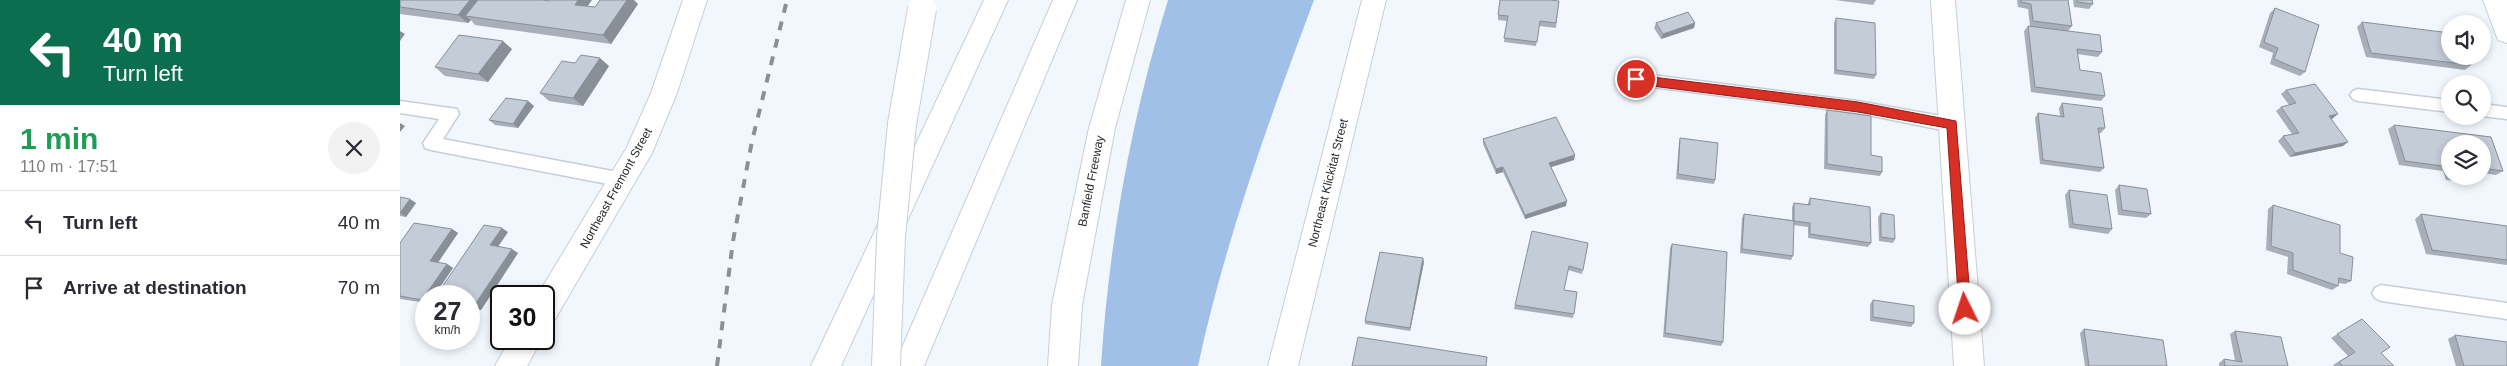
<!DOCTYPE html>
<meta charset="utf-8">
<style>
:root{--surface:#fff;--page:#f2f2f3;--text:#2b2b33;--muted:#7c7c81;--line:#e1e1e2}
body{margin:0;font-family:Arial,sans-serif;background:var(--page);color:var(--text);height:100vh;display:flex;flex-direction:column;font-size:19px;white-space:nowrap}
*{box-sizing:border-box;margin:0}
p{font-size:16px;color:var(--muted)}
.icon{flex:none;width:28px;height:28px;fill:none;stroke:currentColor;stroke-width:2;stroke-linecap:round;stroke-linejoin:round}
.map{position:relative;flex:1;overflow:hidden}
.details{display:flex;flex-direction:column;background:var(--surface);width:400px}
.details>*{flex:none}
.hud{background:#0b6e4f;color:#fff;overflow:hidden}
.fabs{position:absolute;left:2041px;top:15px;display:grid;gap:10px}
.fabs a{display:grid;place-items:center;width:50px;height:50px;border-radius:50%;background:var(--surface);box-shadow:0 2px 8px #0003;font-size:25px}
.speed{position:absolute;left:15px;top:285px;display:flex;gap:10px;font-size:25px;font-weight:700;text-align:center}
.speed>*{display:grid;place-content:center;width:65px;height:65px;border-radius:50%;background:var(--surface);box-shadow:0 2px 8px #0003;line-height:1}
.speed small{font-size:12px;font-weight:400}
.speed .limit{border:2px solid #111;border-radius:8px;background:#fff;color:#111}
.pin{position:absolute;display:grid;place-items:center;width:42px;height:42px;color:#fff;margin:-21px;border:2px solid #fff;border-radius:50%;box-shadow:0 1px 5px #0007}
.me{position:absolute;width:55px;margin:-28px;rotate:356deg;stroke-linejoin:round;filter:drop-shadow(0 0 4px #0008)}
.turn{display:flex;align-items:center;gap:18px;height:105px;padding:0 20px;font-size:22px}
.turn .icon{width:65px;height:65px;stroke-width:2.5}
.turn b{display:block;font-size:35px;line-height:42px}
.round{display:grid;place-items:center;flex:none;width:52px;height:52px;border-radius:26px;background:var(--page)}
.head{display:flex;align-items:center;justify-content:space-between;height:85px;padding:0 20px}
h1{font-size:30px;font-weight:800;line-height:38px;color:#1e9e55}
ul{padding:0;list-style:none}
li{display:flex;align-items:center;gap:15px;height:65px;padding:0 20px;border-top:1px solid var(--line)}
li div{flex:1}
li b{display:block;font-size:19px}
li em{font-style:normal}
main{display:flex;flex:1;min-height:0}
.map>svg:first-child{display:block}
.forest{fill:#a0c0e7}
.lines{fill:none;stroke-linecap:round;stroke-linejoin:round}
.service-casing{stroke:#c5ced8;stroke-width:3}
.minor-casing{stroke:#c5ced8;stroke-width:2}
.secondary-casing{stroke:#c5ced8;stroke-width:2}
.motorway-casing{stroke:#c5ced8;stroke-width:2}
.service{fill:#fff;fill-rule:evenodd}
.minor{fill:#fff;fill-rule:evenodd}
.secondary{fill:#fff;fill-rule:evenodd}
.motorway{fill:#fff;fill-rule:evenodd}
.rail{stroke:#8c9096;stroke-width:4;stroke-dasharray:9 9;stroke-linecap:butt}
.motorway-bridge-casing{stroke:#c5ced8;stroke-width:30;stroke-linecap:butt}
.motorway-bridge{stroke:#fff;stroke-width:28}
.wall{fill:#a8afb9}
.shaded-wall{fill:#888f96}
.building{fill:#c3ccd7;stroke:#888f96}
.route{fill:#d93025;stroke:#8d1f18}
.labels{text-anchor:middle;stroke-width:4;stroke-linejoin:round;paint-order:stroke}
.street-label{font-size:12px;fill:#26292d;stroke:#fff}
</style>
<main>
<section class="details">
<div class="hud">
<div class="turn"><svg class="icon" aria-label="left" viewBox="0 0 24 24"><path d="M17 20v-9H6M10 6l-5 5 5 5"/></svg><div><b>40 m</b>Turn left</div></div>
</div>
<div class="head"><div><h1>1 min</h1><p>110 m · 17:51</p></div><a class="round"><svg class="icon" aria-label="close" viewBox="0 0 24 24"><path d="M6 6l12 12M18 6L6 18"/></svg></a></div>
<ul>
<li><svg class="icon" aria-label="left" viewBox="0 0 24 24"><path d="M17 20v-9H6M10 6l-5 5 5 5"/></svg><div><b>Turn left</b></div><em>40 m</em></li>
<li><svg class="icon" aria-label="arrive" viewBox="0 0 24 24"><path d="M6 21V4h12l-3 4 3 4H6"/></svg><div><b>Arrive at destination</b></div><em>70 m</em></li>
</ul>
</section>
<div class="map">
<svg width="2107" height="366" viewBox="0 0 2107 366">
<rect width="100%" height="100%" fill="#f2f7fe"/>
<path class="forest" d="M768,0H914C869,120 825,241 798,366H701C709,242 731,119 768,0Z"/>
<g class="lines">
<g class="service-casing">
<path id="service" d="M1236,73L1458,101L1552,118L1558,120L1560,125L1558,130L1552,132L1458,113L1236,85L1231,83L1228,79L1231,75Z
M1958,89L2050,100V112L1958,101L1953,99L1950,95L1953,91Z
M0,101L57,109L59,114L43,139L223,173L229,175L231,180L229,185L223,187L31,150L25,148L23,143L39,119L0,113Z
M2082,104L2107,107V119L2081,116Z
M1981,285L2107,303V319L1981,301L1975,298L1972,293L1975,288Z"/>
</g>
<g class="minor-casing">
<path id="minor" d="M962,0H986L898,366H868Z
M1531,0H1555L1584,366H1554Z
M2083,0H2107V43L2098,40Z"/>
</g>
<g class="secondary-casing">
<path id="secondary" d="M283,0H307L277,93L252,153L154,321L144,325V296H137L227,147L251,93Z
M110,339H142L127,366H95Z"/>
</g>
<g class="motorway-casing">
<path id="motorway" d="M584,0H608L441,366H411Z
M653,0H677L524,366H494Z
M726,0H750L715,128L682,305L678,366H648L652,305L689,128Z"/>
</g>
<use href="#service" class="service"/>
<use href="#minor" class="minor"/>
<use href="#secondary" class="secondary"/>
<use href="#motorway" class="motorway"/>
<path class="rail" d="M317,366L333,241L352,141L387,0"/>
<g class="motorway-bridge-casing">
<path id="motorway-bridge" d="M486,366L491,237L502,124L522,9"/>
</g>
<use href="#motorway-bridge" class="motorway-bridge"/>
</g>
<path class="wall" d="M0,0L188,6L195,7L238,4L211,44L75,25L71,20L68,23L0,14Z
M1435,0H1476L1473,5Z
M1617,0H1668L1672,26L1668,31L1702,52L1698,57L1677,54L1680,70L1705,96L1701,101L1631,92L1624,31L1628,26H1630L1628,9L1618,7Z
M1673,0H1692L1693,4L1689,9L1674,7Z
M1159,1L1156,28L1139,26L1136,46L1104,42L1107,21L1098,20V15Z
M1875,8L1905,72L1900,76L1870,64L1873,53L1859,47L1870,13Z
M1436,18L1476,75L1474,79L1434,74V23Z
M1962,22L2071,65L2065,70L1966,57L1957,27Z
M1256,23H1295L1294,28L1261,39L1254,28Z
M112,49L88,82L45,76L35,67Z
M175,63L209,66L183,106L149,101L140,93Z
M1886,90L1932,119H1931L1943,146L1890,157L1878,141L1883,136L1892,134L1876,111L1881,107L1889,105L1881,94Z
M128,101L134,106L118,128L95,125L89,120Z
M1662,103L1705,128L1701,133H1699L1704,168L1700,172L1640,164L1635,118L1638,113L1660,116L1659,108Z
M1427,110L1471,155L1482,172L1480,176L1424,169L1425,115Z
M1994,125L2091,137L2103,171L2096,175L2082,173V144H2050V176H2070L2071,178L2065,182L2046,180L2043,171L1999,165L1988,129Z
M1280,138L1315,180L1314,184L1276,179L1279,142Z
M1083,139L1174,160L1151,167L1166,206L1125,219L1103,172L1096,174L1083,144Z
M1719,185L1751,214L1746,218L1718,215L1715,190Z
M1669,190L1712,229L1708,234L1669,228L1665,195Z
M0,197L16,203L6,217L0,216Z
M1410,198L1471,243L1468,247L1408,238V227L1393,225V256L1391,260L1340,253L1342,218L1344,214L1392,220V207L1394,203L1408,205V203Z
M1873,205L1940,253L1951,281L1945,284L1938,283V286L1932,290L1887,274L1888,257L1866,250L1868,209Z
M1481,213L1495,239L1493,243L1479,241L1478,217Z
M2021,214L2107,226V265L2026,254L2015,219Z
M52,229L58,233L38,263L47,264L53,268L34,296H26V303L0,299V243Z
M108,232L98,247L118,253L81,310L69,308V296H36Z
M1188,243L1182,274L1168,270L1164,290L1177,292L1173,318L1114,309L1115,305Z
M1272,244L1323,342L1321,346L1263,337L1270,248Z
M1024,262L1010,331L965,324V321Z
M1473,300L1514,323L1511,327L1470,321V304Z
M1962,319L1981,353L1994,366H1934L1933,365L1948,356L1931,338Z
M1684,329L1767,366H1685L1680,333Z
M1835,331L1888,366H1819V363L1824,359L1835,361L1830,334Z
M2055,335L2107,366H2056L2048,339Z"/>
<path class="shaded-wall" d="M70,0H86L65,16L71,20L68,23L58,15Z
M178,0H192L183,13L175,5Z
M227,0H234L238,4L211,44L203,35Z
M1295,23L1294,28L1261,39L1263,34Z
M0,31L5,34L0,41Z
M103,41L112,49L88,82L78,74Z
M200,58L209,66L183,106L173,98Z
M128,101L134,106L118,128L113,124Z
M1938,114L1932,119L1923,120L1929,116Z
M0,123L5,126L0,132Z
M1948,142L1943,146L1890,157L1895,153Z
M1175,155L1174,160L1148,168L1149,163Z
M1103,167V172L1096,174V169Z
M10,199L16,203L6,217L0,213Z
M1167,201L1166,206L1125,219V215Z
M102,228L108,232L96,249L90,245Z
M52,229L58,233L36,265L30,261Z
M112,249L118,253L81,310L74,306Z
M1023,258L1024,262L1010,331V328Z
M47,264L53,268L34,296H26V302L22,300Z"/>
<path class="building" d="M0,0H70L58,15L0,7Z
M78,0H142L150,1V0H178L175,5L195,7L200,0H227L203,35L65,16Z
M1100,0H1150L1159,1L1156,23L1140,21L1137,42L1104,38L1108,16L1098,15Z
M1621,0H1668L1672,26L1633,21L1631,4L1621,2Z
M1677,0H1692L1693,4L1677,2Z
M1875,8L1919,25L1905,72L1874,59L1878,48L1864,42Z
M1288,12L1295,23L1263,34L1256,23Z
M1436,18L1475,23L1476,75L1436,70Z
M1962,22L2050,33V56H2068L2071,65L1971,53Z
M1628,26L1700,35L1702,52L1677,49L1680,70L1701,73L1705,96L1635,87Z
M59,35L103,41L78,74L35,67Z
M181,55L200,58L173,98L140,93L162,61L175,63Z
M1915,84L1938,114L1929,116L1948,142L1895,153L1883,136L1899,133L1881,107L1896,103L1886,90Z
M106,98L128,101L113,124L89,120Z
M1662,103L1702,108L1705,128H1698L1704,168L1643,160L1638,113L1664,117Z
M1427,110L1471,116V155L1482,157V172L1427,164Z
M1156,117L1175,155L1149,163L1167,201L1125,215L1103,167L1096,169L1083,139Z
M1994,125L2091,137L2103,171L2082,168V144H2050V168V167L2005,161Z
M1280,138L1318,143L1315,180L1278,174Z
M2057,176H2070L2071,178Z
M1719,185L1747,189L1751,214L1722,210Z
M1669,190L1707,195L1712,229L1673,224Z
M0,197L10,199L0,213Z
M1410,198L1470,207L1471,243L1410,234V223L1394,221V203L1410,205Z
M1873,205L1940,225V253L1953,257L1951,281L1939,278L1938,286L1893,270V253L1871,246Z
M1481,213L1494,215L1495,239L1481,237Z
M1344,214L1394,221L1393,256L1342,249Z
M2021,214L2107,226V260L2032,250Z
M14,223L52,229L30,261L47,264L22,300L0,296V243Z
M84,225L102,228L90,245L112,249L74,306L69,305V296H36Z
M1132,231L1188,243L1183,270L1169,266L1164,290L1177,292L1174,314L1115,305Z
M1272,244L1327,252L1323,342L1265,333Z
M980,252L1023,258L1010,328L965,321Z
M1473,300L1514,306V323L1473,317Z
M1962,319L1990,347L1981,353L1994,366H1943L1939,362L1955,352L1937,334Z
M1684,329L1763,340L1767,366H1689Z
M1835,331L1881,337L1888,366H1825L1824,359L1842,362Z
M2055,335L2107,342V366H2064Z
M958,337L1087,357L1086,366H952Z"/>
<path class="route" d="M1236,75L1458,102L1556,121L1571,309L1569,313H1561L1559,309L1547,128L1458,112L1236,84L1230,79Z"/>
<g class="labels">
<g class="street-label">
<text transform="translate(691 181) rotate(-79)" y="4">Banfield Freeway</text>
<text transform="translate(928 183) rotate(-76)" y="4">Northeast Klickitat Street</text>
<text transform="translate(216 188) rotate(-61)" y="4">Northeast Fremont Street</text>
</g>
</g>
</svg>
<div class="fabs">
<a><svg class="icon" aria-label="sound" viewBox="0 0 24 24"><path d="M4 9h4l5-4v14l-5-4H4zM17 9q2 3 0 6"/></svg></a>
<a><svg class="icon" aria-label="search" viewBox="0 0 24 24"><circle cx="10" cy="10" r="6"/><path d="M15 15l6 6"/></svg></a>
<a><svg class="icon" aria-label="layers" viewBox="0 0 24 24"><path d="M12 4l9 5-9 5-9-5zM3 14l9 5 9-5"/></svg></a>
</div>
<div class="speed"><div>27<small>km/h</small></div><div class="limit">30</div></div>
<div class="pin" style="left:1236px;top:79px;background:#d93025"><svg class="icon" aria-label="arrive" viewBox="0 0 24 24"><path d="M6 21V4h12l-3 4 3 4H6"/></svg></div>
<svg class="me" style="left:1565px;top:309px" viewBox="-20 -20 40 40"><circle r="19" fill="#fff"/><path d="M0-13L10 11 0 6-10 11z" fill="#d93025"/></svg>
</div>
</main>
